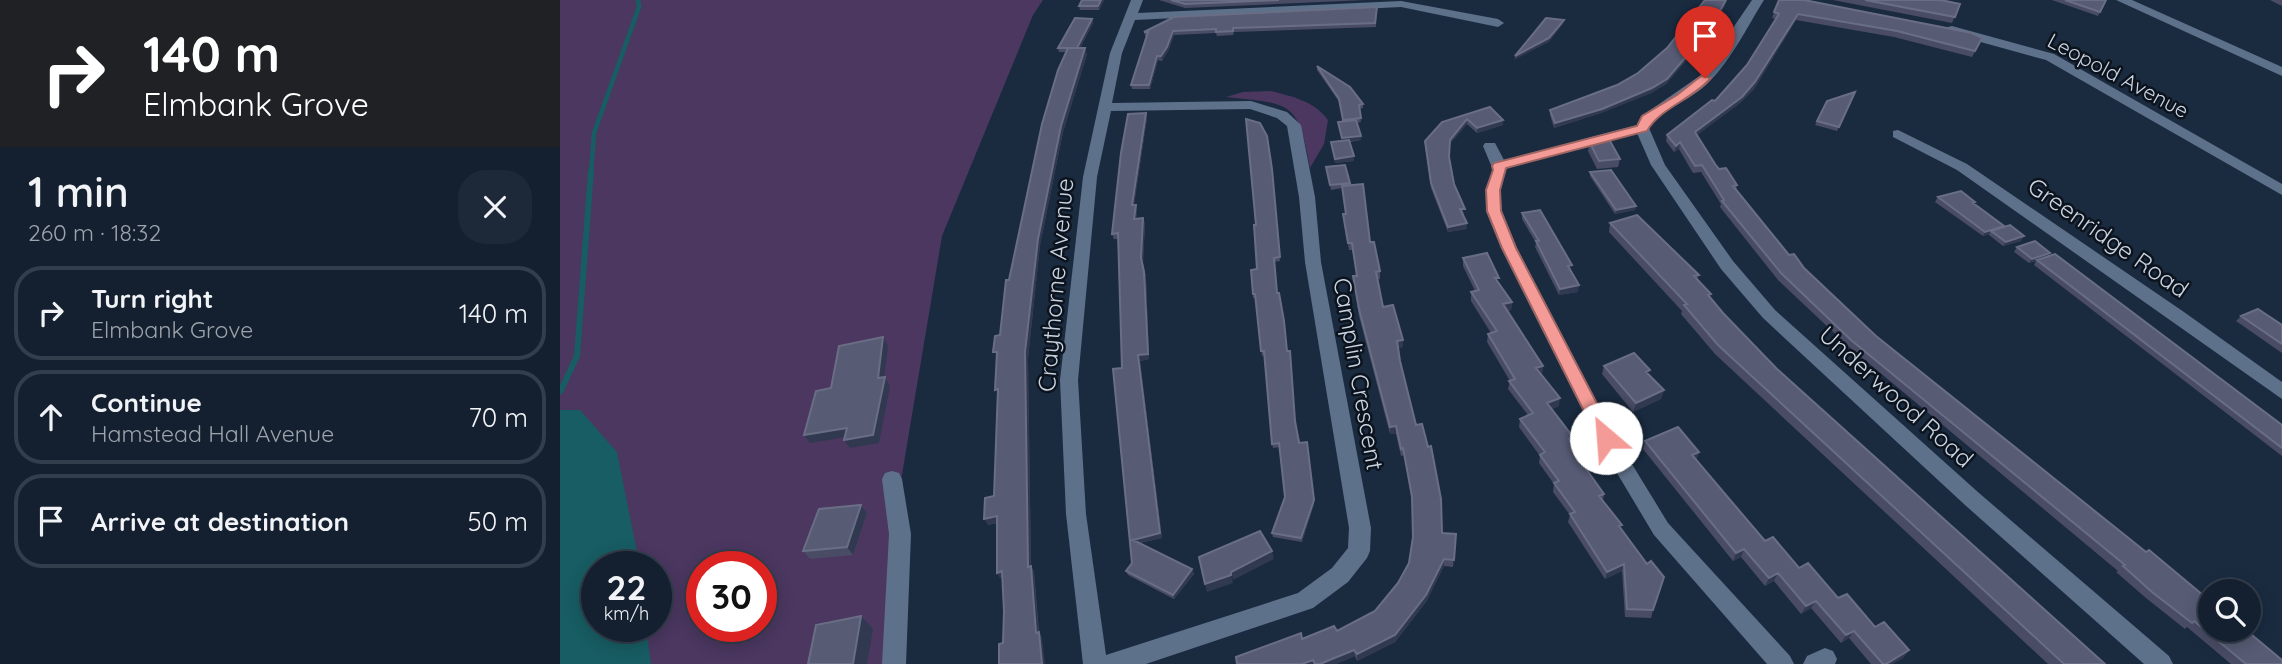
<!DOCTYPE html>
<meta charset="utf-8">
<style>
:root{--surface:#142030;--page:#1d2838;--text:#f1f3f6;--muted:#9da3ab;--line:#333e4c}
body{margin:0;font-family:Quicksand,sans-serif;background:var(--page);color:var(--text);height:100vh;display:flex;flex-direction:column;font-size:26px;white-space:nowrap}
*{box-sizing:border-box;margin:0}
p{font-size:23px;color:var(--muted)}
.icon{flex:none;width:38px;height:38px;fill:none;stroke:currentColor;stroke-width:2;stroke-linecap:round;stroke-linejoin:round}
.map{position:relative;flex:1;overflow:hidden}
.sheet{display:flex;flex-direction:column;background:var(--surface);width:560px}
.sheet>*{flex:none}
.top-card{background:#202124;color:#fff;overflow:hidden}
.buttons{position:absolute;left:1638px;top:579px;display:grid;gap:14px}
.buttons a{display:grid;place-items:center;width:63px;height:63px;border-radius:50%;background:var(--surface);box-shadow:0 4px 18px #0003,0 0 0 2px var(--line);font-size:35px}
.speed{position:absolute;left:21px;top:551px;display:flex;gap:14px;font-size:35px;font-weight:700;text-align:center}
.speed>*{display:grid;place-content:center;width:91px;height:91px;border-radius:50%;background:var(--surface);box-shadow:0 4px 18px #0003,0 0 0 2px var(--line);line-height:1}
.speed small{font-size:18px;font-weight:400}
.speed .limit{border:10px solid #d22;background:#fff;color:#111}
.pin{position:absolute;display:grid;place-items:center;width:60px;height:60px;color:#fff;margin:-72px -30px;border-radius:50% 50% 50% 0;rotate:-45deg;box-shadow:0 0 7px #0007}
.pin .icon{rotate:45deg}
.me{position:absolute;width:77px;margin:-38px;rotate:333deg;stroke-linejoin:round;filter:drop-shadow(0 0 5px #0008)}
.turn{display:flex;align-items:center;gap:24px;height:147px;padding:0 28px;font-size:32px}
.turn .icon{width:91px;height:91px;stroke-width:2.5}
.turn b{display:block;font-size:49px;line-height:60px}
.round{display:grid;place-items:center;flex:none;width:74px;height:74px;border-radius:28px;background:var(--page)}
.overview{display:flex;align-items:center;justify-content:space-between;height:119px;padding:0 28px}
h1{font-size:42px;font-weight:600;line-height:52px}
ul{padding:0;list-style:none}
li{display:flex;align-items:center;gap:21px;height:94px;margin:0 14px 10px;padding:0 14px;border:4px solid var(--line);border-radius:28px}
li div{flex:1}
li b{display:block;font-size:26px}
li em{font-style:normal}
main{display:flex;flex:1;min-height:0}
.map>svg:first-child{display:block}
.green{fill:#4b3760;fill-rule:evenodd}
.water{fill:#175d63}
.lines{fill:none;stroke-linecap:round;stroke-linejoin:round}
.stream-far2{stroke:#175d63;stroke-width:4.5}
.stream-far1{stroke:#175d63;stroke-width:6}
.stream{stroke:#175d63;stroke-width:7}
.minor{fill:#5e718a;fill-rule:evenodd}
.wall{fill:#4a4c66}
.shaded-wall{fill:#313951}
.building{fill:#575b74;stroke:#696e85;stroke-width:2}
.route{fill:#f59b97;stroke:#9f6562;stroke-width:2}
.labels{text-anchor:middle;stroke-width:5;stroke-linejoin:round;paint-order:stroke}
.far-street-label{font-size:21px;fill:#c9d4e2;stroke:#0c131d}
.street-label{font-size:24px;fill:#c9d4e2;stroke:#0c131d}
</style>
<main>
<section class="sheet">
<div class="top-card">
<div class="turn"><svg class="icon" aria-label="right" viewBox="0 0 24 24"><path d="M7 20v-9h11M14 6l5 5-5 5"/></svg><div><b>140 m</b>Elmbank Grove</div></div>
</div>
<div class="overview"><div><h1>1 min</h1><p>260 m · 18:32</p></div><a class="round"><svg class="icon" aria-label="close" viewBox="0 0 24 24"><path d="M6 6l12 12M18 6L6 18"/></svg></a></div>
<ul>
<li><svg class="icon" aria-label="right" viewBox="0 0 24 24"><path d="M7 20v-9h11M14 6l5 5-5 5"/></svg><div><b>Turn right</b><p>Elmbank Grove</p></div><em>140 m</em></li>
<li><svg class="icon" aria-label="ahead" viewBox="0 0 24 24"><path d="M12 20V5M6 11l6-6 6 6"/></svg><div><b>Continue</b><p>Hamstead Hall Avenue</p></div><em>70 m</em></li>
<li><svg class="icon" aria-label="arrive" viewBox="0 0 24 24"><path d="M6 21V4h12l-3 4 3 4H6"/></svg><div><b>Arrive at destination</b></div><em>50 m</em></li>
</ul>
</section>
<div class="map">
<svg width="1722" height="664" viewBox="0 0 1722 664">
<rect width="100%" height="100%" fill="#1a2b40"/>
<path class="green" d="M0,0H483L473,15L382,236L328,558L326,664H0ZM37,567H96V626H37ZM142,567H201V626H142Z
M711,91C734,97 754,101 768,120L764,144L750,168C738,100 731,104 666,97L683,92Z"/>
<path class="water" d="M0,410H20L57,452L80,567H37V626L86,627L91,664H0Z"/>
<g class="lines">
<path class="stream-far2" d="M31,173L34,133L79,7L78,0"/>
<path class="stream-far1" d="M1,390L17,356L31,171"/>
<path class="stream" d="M0,391L1,388"/>
<path class="minor" d="M571,0H583L578,13L841,1L938,19L944,23L938,27L841,7L575,20L562,53L552,103L691,101L727,112L741,125L755,197L761,262L811,528L810,551L807,558L788,582L753,608L586,664H523L506,514L500,380L523,177L550,53ZM690,109L717,118L727,126L739,197L745,262L789,528L788,548L772,568L738,593L546,655L526,514L518,380L537,177L551,111Z
M1192,0H1204C1187,27 1172,59 1149,82C1132,100 1104,107 1089,128L1105,165L1173,261L1215,310L1419,493L1609,656L1613,664H1584L1405,505L1203,318L1161,269L1091,165L1077,133L947,168L940,190L942,211L957,248L1053,433L1108,523L1230,656L1234,664H1207L1094,535L1039,443L941,248L926,211V190L933,170L923,146L925,143H935L944,160L1077,125L1089,111L1141,75Z
M1556,0H1572L1722,67V76Z
M1392,26L1494,54L1722,184V195L1486,60L1388,33V27Z
M1338,130L1407,164L1624,312L1722,382V399L1397,170L1333,137V131Z
M332,471L339,473L342,479L351,534L346,664H322L329,534L322,479L325,473Z
M1265,648L1273,651L1277,659L1275,664H1243L1247,656Z"/>
</g>
<path class="wall" d="M544,0L539,10H520L519,6Z
M599,0H805L625,8Z
M1219,0L1422,38L1412,57L1334,37L1236,20L1194,89L1180,103L1137,135L1155,164L1177,185L1176,190L1229,255L1316,336L1722,664H1671L1627,627L1625,629L1586,598L1556,572L1558,571L1288,346L1218,280L1160,207L1161,204L1141,172L1133,173L1119,149L1114,152L1106,141L1107,135L1155,101L1187,65L1216,19L1212,18Z
M1273,0H1381L1400,4L1392,23Z
M1492,0H1546L1538,16Z
M1710,0H1722V6Z
M1165,5L1148,35L1106,84L1091,93L1041,113L994,128L990,115V110L1057,85L1078,73Z
M817,7L816,27L674,32L673,35L657,36L656,33L614,35L608,51L602,61L598,60L590,89H572L571,85L587,36H585L584,32Z
M532,19L533,23L520,48L527,54L503,132L480,245L468,358L471,566L474,572L479,632L482,638L443,643L444,611L442,578H440L437,523L428,525L434,496L440,335L507,52H499L498,48Z
M757,66L803,104V108L799,109L801,122L797,123L801,140L790,142L794,161L775,163L771,142L782,140L778,122L783,121L780,103L757,70Z
M1295,92L1277,131L1255,125L1257,121Z
M930,107L943,120V125L917,133L907,124L889,145V157L894,184L904,214H902L907,223V229L888,232L871,188L865,141Z
M586,113L587,118L574,205L577,210L576,219L583,218L585,223L583,263L586,277L589,359L580,361L602,538L580,543L632,569L634,574L614,599L568,575L566,571L572,563L562,368L558,239H554L552,234Z
M1030,143L1060,159L1058,167L1037,169L1028,151Z
M766,167L790,183L820,271V279H818L823,307L843,340V347L838,348L840,361L882,533L896,534L893,567L884,566L866,602L835,642L797,661L795,656L776,664H677L742,639L777,631L815,611L838,583L849,563L853,537L852,503L844,455L841,456L836,434H830L799,316L793,276H797L792,250H789L784,221L783,214H786L782,188L771,190Z
M1030,172L1075,210L1055,214L1030,176Z
M712,173L720,261L714,262L717,293L736,424L754,504L742,542L713,537L712,533L725,497L720,447L713,448L712,444L704,355L702,356L695,298H693V294L697,269L696,225Z
M1378,197L1415,202L1414,204L1444,226L1464,236L1461,241L1443,246L1429,235V234L1423,236L1375,202Z
M962,213L1011,272L1018,292L999,295L975,247L976,243L962,219Z
M1050,223L1139,275L1137,279L1151,294L1150,297L1163,313L1217,369L1545,664H1488L1155,354L1121,314L1122,311L1049,232Z
M1457,247L1490,253L1488,257L1722,425V456L1474,265L1476,261L1469,263L1454,252Z
M903,258L939,283L952,302L951,310L948,311L983,366L982,374L999,406L992,409L1013,437L1012,443L1029,464L1027,471L1044,494L1043,500L1061,528L1093,610L1091,618L1065,617L1062,571L1045,579L1008,522L1010,515L993,492L994,484L979,463L980,456L959,427L960,419L968,415L948,389L950,381L927,342L928,334L931,333L911,301V292L915,291L903,266Z
M1681,316L1722,325V353L1676,321Z
M1044,366L1089,374L1104,390L1101,399L1073,412L1042,374Z
M1085,441L1139,452L1136,460L1205,541L1315,627L1349,650L1343,658L1332,664H1311L1289,638L1281,643L1251,608L1241,614L1214,581L1205,586L1181,557L1173,561L1083,449Z
M301,505L307,513L293,555L250,559L243,551Z"/>
<path class="shaded-wall" d="M541,0H544L539,10L538,6Z
M1166,0L1165,5L1148,35L1106,84L1091,93L1041,113L994,128L995,123L1042,109Z
M1238,14L1236,20L1194,89L1180,103L1133,138L1135,132Z
M532,19L533,23L518,52L517,48Z
M1004,20L1003,24L989,42L954,60L955,56Z
M613,31L614,35L608,51L602,61L601,56Z
M525,48L527,54L503,132L480,245L468,358L471,573L468,567L465,352L478,239L501,126Z
M597,56L598,60L590,89L589,85Z
M586,113L587,118L573,210L572,205Z
M907,119V124L889,145L890,140Z
M943,120V125L917,133V128Z
M801,136V140L782,142V138Z
M1120,142L1119,149L1114,152L1116,146Z
M794,156V161L775,163V159Z
M576,205L577,210L575,224L574,219Z
M1076,206L1075,210L1055,214L1056,210Z
M583,218L585,223L583,263L586,277L589,359L580,361L602,538L575,544L573,540L581,258Z
M907,223V229L888,232V227Z
M1444,226L1431,231L1429,234L1423,236L1425,232Z
M1464,236L1461,241L1443,246L1446,242Z
M1490,253L1487,257L1469,263L1472,259Z
M1019,285L1018,292L999,295L1000,289Z
M952,302L951,310L942,313L943,304Z
M323,337L328,346L323,387L325,377L330,386L319,443L290,448L284,440L318,378Z
M843,340V347L837,348V341Z
M983,366L982,374L975,376L976,368Z
M1104,390L1101,399L1073,412L1076,403Z
M1000,398L999,406L986,412L987,403Z
M836,426V434H830V427Z
M287,428L293,436L250,443L244,435Z
M747,442L754,504L742,542L741,538Z
M1139,452L1136,460L1132,455Z
M301,505L307,513L293,555L287,547Z
M437,516L440,522L428,525L424,519Z
M1184,549L1181,557L1173,561L1176,553Z
M712,551L714,559L673,580L671,572Z
M884,559V566L866,602L835,642L797,661V654Z
M1064,564L1062,571L1045,579L1047,572Z
M471,566L474,572L479,639L476,633Z
M632,569L634,574L614,599L613,595Z
M442,571L445,577L440,578L437,573Z
M1218,573L1214,581L1205,586L1209,578Z
M671,575L673,583L647,592L645,584Z
M1256,601L1251,608L1241,614L1246,606Z
M301,616L313,629L307,664H293Z
M1294,631L1289,638L1281,643L1286,635Z
M479,632L482,638L485,664H482Z
M794,650L795,656L776,664H760Z
M1349,650L1343,658L1332,664H1326Z
M753,660L754,664H742Z"/>
<path class="building" d="M522,0H541L538,6H519Z
M611,0H719L625,4Z
M1145,0H1166L1149,30L1107,79L1092,88L1042,109L995,123L990,110L1057,85L1078,73L1107,48Z
M1219,0H1244L1412,33L1422,38L1415,51L1337,31L1238,14L1195,82L1182,97L1135,132L1155,164L1159,169L1166,168L1177,185L1173,186L1229,255L1234,254L1244,268L1316,336L1586,552L1589,550L1650,601V630H1686L1722,660V664H1686L1634,621L1632,623L1592,592L1563,566L1565,565L1291,340L1221,273L1162,201L1164,200L1142,165L1135,166L1120,142L1116,146L1107,135L1152,100L1155,101L1187,65L1219,14L1214,12Z
M1305,0H1381L1400,4L1395,17Z
M1505,0H1546L1540,12Z
M817,7L815,23L673,28V31L656,32V29L613,31L607,47L601,56H597L589,85H571L588,32H584L614,17Z
M515,18L532,19L517,48H498Z
M986,18L1004,20L989,38L955,56Z
M508,48H525L501,126L478,239L465,352L468,567L471,566L476,633L479,632L482,664H439V644L443,643L444,611L442,571L437,573V516L424,519L425,498L434,496L438,389L435,390L437,352H433L435,336L440,335L446,280H449L482,124L498,70Z
M757,66L790,87L803,104L799,105L801,118L783,120L779,99Z
M1295,92L1279,127L1257,121L1267,101Z
M930,107L943,120L917,128L907,119L890,140L889,157L894,184L905,209H900L907,223L888,227L871,183L865,141L882,122Z
M586,113L572,205H576L574,219L583,218L581,258L584,272L588,354L578,355L600,533L573,540L632,569L613,595L566,571L572,563L553,369L562,368L558,233L552,234L561,153L568,114Z
M686,119L700,123L707,136L712,169L720,257L714,258L717,293H719L724,321L727,351H730L735,421L739,443L747,442L754,500L741,538L712,533L725,497L719,443L712,444L704,351H701L695,294H693L691,270L697,269L694,225H696Z
M796,120L801,136L782,138L778,122Z
M789,140L794,156L775,159L771,142Z
M1050,141L1060,159L1039,161L1030,143Z
M785,165L790,183L770,185L766,167Z
M1051,170L1076,206L1056,210L1030,172Z
M803,184L810,242H814L820,271L816,272L823,307L833,305L843,340L837,341L840,361L856,425L862,424L868,447L871,446L881,499L882,533L896,534L894,560L884,559L866,595L835,635L797,654L794,650L760,664H755L753,660L742,664H677L676,657L741,633L742,639L774,626L777,631L815,611L838,583L849,563L853,537L852,496L843,448L841,449L836,426L830,427L799,309L793,276H797L792,243H788L783,214H786L782,186Z
M1401,191L1415,202L1413,203L1444,226L1425,232L1378,197Z
M980,210L1012,265L1008,266L1019,285L1000,289L976,241H979L962,213Z
M1077,215L1139,275L1134,276L1151,294L1148,295L1163,313L1217,369L1545,664H1504L1158,345L1124,305L1127,304L1050,223Z
M1450,225L1464,236L1446,242L1431,231Z
M1475,241L1490,253L1472,259L1457,247Z
M927,253L939,278H935L952,302L943,304L983,366L976,368L1000,398L987,403L1013,437L1009,439L1029,464L1024,466L1044,494L1039,496L1062,525L1059,526L1087,564L1091,561L1104,577L1093,610L1067,609L1064,564L1047,572L1010,514L1015,512L994,483L999,481L980,455L985,452L960,419L973,413L949,381L955,379L928,334L937,331L911,292L919,290L903,258Z
M1495,254L1722,425V448L1477,260Z
M1698,309L1722,325V344L1681,316Z
M323,337L318,378L325,377L313,435L284,440L287,428L244,435L256,391L271,388L279,346Z
M1074,353L1090,370L1086,372L1104,390L1076,403L1044,366Z
M1118,427L1139,452L1132,455L1205,541L1213,537L1239,568L1248,563L1278,598L1287,594L1315,627L1324,622L1349,650L1326,664H1323L1294,631L1286,635L1256,601L1246,606L1218,573L1209,578L1184,549L1176,553L1085,441Z
M301,505L287,547L243,551L259,509Z
M700,531L712,551L671,572V575L645,584L639,557Z
M301,616L293,664H248L256,625Z"/>
<path class="route" d="M1141,76L1151,78C1133,99 1100,108 1087,131L946,168L940,190L941,211L956,248L1055,438L1053,443H1040L942,248L927,211L926,190L933,170L932,166L934,163L1077,126L1082,116L1117,95Z"/>
<g class="labels">
<g class="far-street-label">
<text transform="translate(1558 76) rotate(28)" y="7">Leopold Avenue</text>
</g>
<g class="street-label">
<text transform="translate(1548 238) rotate(35)" y="8">Greenridge Road</text>
<text transform="translate(496 285) rotate(-85)" y="8">Craythorne Avenue</text>
<text transform="translate(798 374) rotate(80)" y="8">Camplin Crescent</text>
<text transform="translate(1336 397) rotate(42)" y="8">Underwood Road</text>
</g>
</g>
</svg>
<div class="buttons">
<a><svg class="icon" aria-label="search" viewBox="0 0 24 24"><circle cx="10" cy="10" r="6"/><path d="M15 15l6 6"/></svg></a>
</div>
<div class="speed"><div>22<small>km/h</small></div><div class="limit">30</div></div>
<div class="pin" style="left:1145px;top:78px;background:#d93025"><svg class="icon" aria-label="arrive" viewBox="0 0 24 24"><path d="M6 21V4h12l-3 4 3 4H6"/></svg></div>
<svg class="me" style="left:1046px;top:438px" viewBox="-20 -20 40 40"><circle r="19" fill="#fff"/><path d="M0-13L10 11 0 6-10 11z" fill="#f59b97"/></svg>
</div>
</main>
